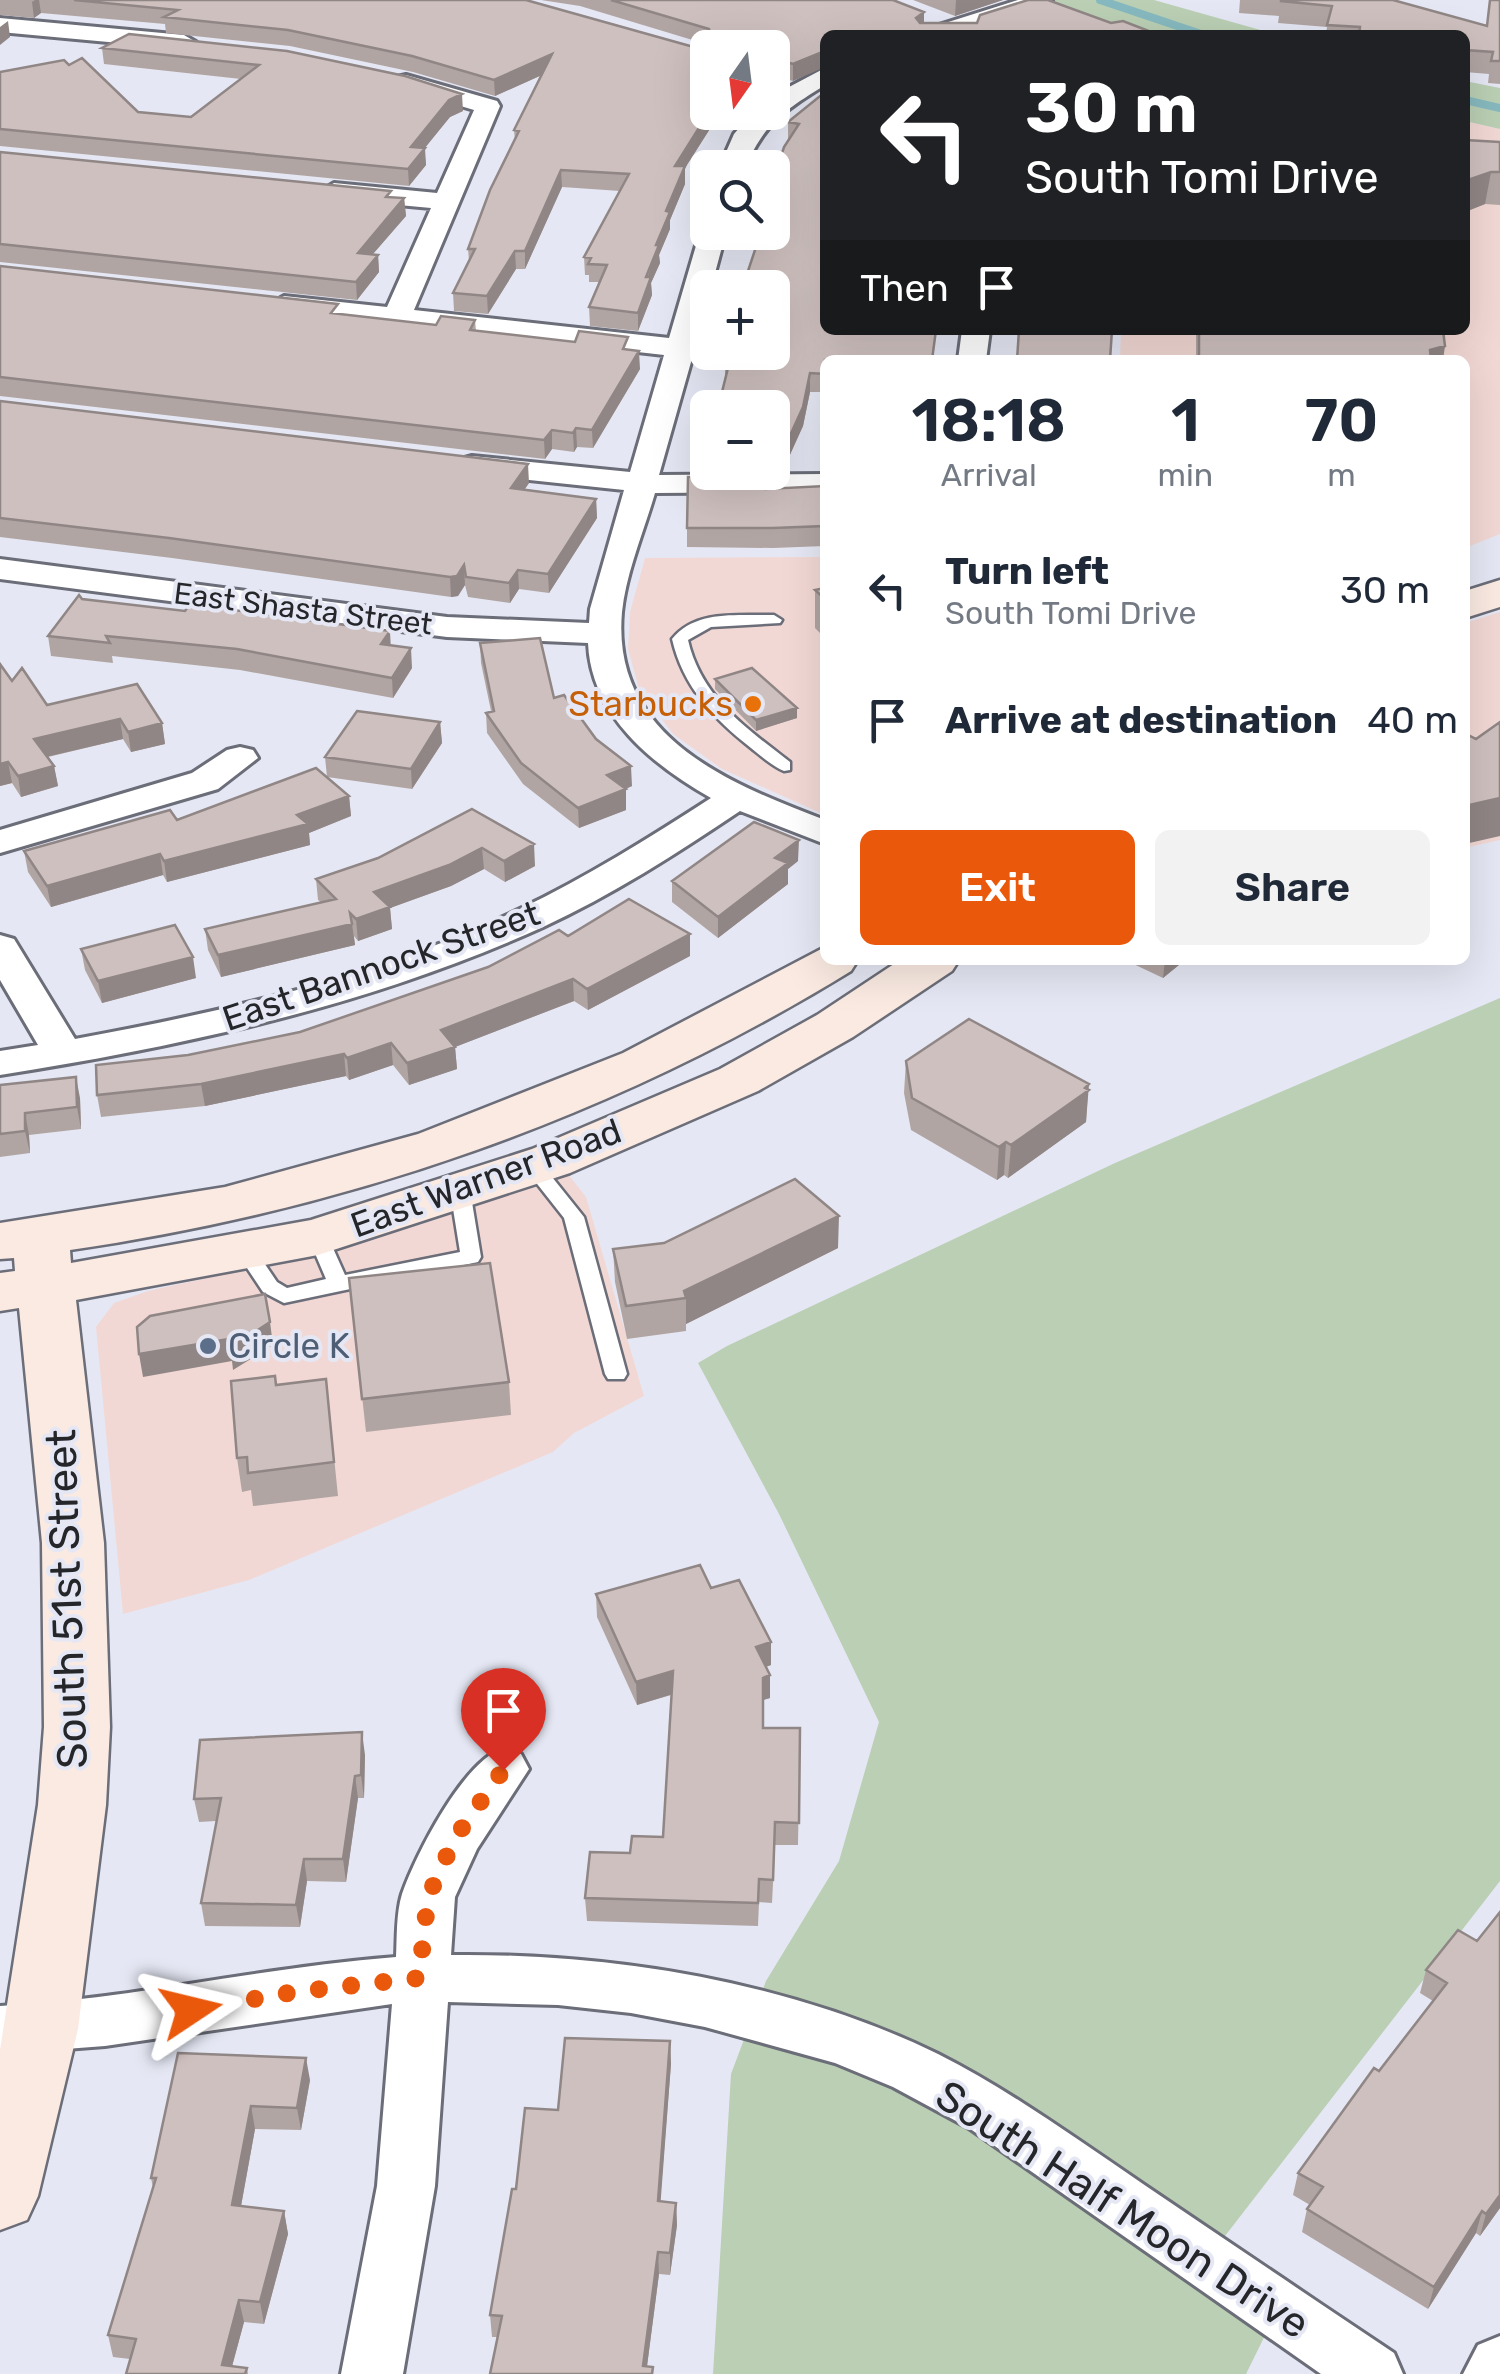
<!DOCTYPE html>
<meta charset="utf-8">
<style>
:root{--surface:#fff;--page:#f2f2f3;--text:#1f2937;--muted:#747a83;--accent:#ea580c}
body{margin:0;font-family:Rubik,sans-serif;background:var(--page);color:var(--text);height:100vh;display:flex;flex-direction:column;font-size:38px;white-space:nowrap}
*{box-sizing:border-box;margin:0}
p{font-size:32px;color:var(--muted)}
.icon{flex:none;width:55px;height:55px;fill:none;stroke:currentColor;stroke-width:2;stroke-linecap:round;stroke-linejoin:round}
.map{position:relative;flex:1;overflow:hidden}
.details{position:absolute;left:820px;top:355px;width:650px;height:610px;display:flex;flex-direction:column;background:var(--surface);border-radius:15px;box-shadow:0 10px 40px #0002}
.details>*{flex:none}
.banner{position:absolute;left:820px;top:30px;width:650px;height:305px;border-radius:15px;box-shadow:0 10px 40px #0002;background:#202124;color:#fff;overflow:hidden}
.needle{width:65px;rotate:194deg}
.buttons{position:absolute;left:690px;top:30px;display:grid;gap:20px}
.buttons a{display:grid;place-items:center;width:100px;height:100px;border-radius:15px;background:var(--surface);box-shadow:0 10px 40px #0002;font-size:50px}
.pin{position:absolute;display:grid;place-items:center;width:85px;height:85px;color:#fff;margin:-102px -42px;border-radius:50% 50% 50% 0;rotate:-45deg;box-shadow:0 0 10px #0007}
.pin .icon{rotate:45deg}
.me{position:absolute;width:110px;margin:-55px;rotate:80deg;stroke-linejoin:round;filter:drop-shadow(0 0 8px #0008)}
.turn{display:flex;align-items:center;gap:35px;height:210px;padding:0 40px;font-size:45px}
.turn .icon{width:130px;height:130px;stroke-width:2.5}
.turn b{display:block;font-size:70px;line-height:85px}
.then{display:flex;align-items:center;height:95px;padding:0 40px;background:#0003;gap:20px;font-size:38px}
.eta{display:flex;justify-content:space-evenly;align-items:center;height:170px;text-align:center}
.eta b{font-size:60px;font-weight:600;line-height:70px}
.cta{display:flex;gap:20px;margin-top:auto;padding:20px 40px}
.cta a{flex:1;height:115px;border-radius:15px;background:var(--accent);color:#fff;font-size:40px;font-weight:600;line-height:115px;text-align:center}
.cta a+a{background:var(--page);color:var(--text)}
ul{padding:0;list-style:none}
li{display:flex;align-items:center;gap:30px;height:130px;padding:0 40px}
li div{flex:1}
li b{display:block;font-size:38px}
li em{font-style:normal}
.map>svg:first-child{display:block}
.commercial{fill:#f2d8d4}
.green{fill:#bacfb4}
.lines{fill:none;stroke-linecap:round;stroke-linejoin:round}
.stream{stroke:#86b9bf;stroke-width:8}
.lane-casing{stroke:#6b6d78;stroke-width:5}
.street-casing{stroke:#6b6d78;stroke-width:6}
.secondary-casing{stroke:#6b6d78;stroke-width:5}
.lane{fill:#fff;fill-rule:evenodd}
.street{fill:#fff;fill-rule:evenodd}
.secondary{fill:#faeae2;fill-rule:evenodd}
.wall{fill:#b1a5a3}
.shaded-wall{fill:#908685}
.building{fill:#cec0be;stroke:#908685;stroke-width:2.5}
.route{stroke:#ea580c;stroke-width:18;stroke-dasharray:0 32.4}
.food-dot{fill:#e8710a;stroke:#e5e8f4;stroke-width:4}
.service-dot{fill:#5c6f8a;stroke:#e5e8f4;stroke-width:4}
.labels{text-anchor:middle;stroke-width:8;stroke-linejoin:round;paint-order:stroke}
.far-street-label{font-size:30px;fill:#25262a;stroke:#e5e8f4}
.food-label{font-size:35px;fill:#c56008;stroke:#e5e8f4;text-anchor:end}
.street-label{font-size:35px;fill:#25262a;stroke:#e5e8f4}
.service-label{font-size:35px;fill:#4e5e75;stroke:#e5e8f4;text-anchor:start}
.near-street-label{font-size:42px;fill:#25262a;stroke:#e5e8f4}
</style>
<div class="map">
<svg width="1500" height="2374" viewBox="0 0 1500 2374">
<rect width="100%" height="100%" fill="#e5e8f4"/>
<path class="commercial" d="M1465,121L1500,129V534L1465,548V360H1120L1121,330H1465Z
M825,557V815L722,769L673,734L639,689L628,649L630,612L645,558Z
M1500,612V840L1465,848V623Z
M568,1174L586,1197L644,1396L574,1433L553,1452L249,1580L123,1614L96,1327L114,1303L148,1291L311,1255L422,1224Z"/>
<path class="green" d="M1040,0H1154L1278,35H1138Z
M1465,81L1500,88V129L1465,121Z
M1500,998V1881L1208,2258L1278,2309L1246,2374H713L731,2074L766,1981L839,1861L879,1722L779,1514L698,1363L727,1346L1115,1163Z"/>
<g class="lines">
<path class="stream" d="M1100,0L1204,35
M1465,100L1500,108"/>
<g class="lane-casing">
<path id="lane" d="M774,615L782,620L780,623L711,627L688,640C701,697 746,728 790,762V770L784,771C772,766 761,756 751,748C713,718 683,687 672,639C696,609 739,616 774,615Z
M533,1160L540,1162L584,1217L627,1374L624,1379H608L605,1374L564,1218L523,1166Z
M460,1184L470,1190L481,1257L478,1262L284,1303L263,1292L235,1250L238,1245H252L277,1282L287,1288L326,1279L308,1237L318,1230L328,1237L345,1275L460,1252L450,1190Z"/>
</g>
<g class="street-casing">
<path id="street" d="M1018,0H1052L1049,5L955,35H919L923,30Z
M0,18L184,35L196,42L184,49L0,32Z
M825,68V85C784,111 765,122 745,168H719L734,134L753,112H772V96Z
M406,75L497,101L500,106L414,310L669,338L700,232L708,225V232H726L711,288H708L695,348L659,475L825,474V492L655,493C644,531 626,573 622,612C611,737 728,783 825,820V844L740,811C676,854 612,895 543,927C371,1005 185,1046 0,1075V1051L38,1045L0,980V935L14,939L75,1039C227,1011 380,976 520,909C587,877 649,838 711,798C653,765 591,716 588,643L447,637L0,579V559L447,617L589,623L590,609L624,490L472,474L461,471L457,465L461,459L472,456L630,472L664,355L284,312L270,304L284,296L387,307L431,208L334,199L321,191L334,183L437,193L474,110L397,87L394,82L397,77Z
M962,330H990L986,360H958Z
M240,747L253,750L258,758L218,789L0,853V830L192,773L227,750Z
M503,1748L521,1754L529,1769L477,1849L455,1897L451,1955C613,1953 791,1982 938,2054C1011,2091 1075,2138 1143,2184C1226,2240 1310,2297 1394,2353L1403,2374H1321L969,2128L893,2087L835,2063L705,2027L631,2013L558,2005L448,2002L435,2186L403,2374H341L377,2186L392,2004L105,2046L0,2054V2006C133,1999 263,1967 396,1957C397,1938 396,1913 402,1894C416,1854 463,1762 503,1748Z
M1500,2336V2374H1463L1478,2345Z"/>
</g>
<g class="secondary-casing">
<path id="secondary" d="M1500,580V607L1465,618V591Z
M825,947V960H858L851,971C612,1118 347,1210 70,1250L71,1263L311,1220L532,1149L720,1069L817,1015L900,960H959L952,971L853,1037L758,1091L570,1173L318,1255L76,1300L104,1543L110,1727L106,1805L78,2029L38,2196L27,2220L0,2230V2050L38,1805L44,1727L42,1543L19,1308L0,1311V1273L15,1271L14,1258L0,1259V1223L225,1187L418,1134L623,1053Z"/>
</g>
<use href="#lane" class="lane"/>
<use href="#street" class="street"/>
<use href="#secondary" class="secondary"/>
</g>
<path class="wall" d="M0,0H526L708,112H722L713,124L685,168V184L670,220V229L659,255L660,263L651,283L652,295L638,331L590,326L589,307L599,282H589V275H585L584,257L620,191L562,187L525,269H516L488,314L454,311L453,293L469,261L468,249L515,141L514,130L542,75L495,96L413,72L290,46L166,33L165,24L41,13L34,18L0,15Z
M541,0H893L924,23H1111L1159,35H825L793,81L782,78L772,48H709V45L580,6Z
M913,0H1003L955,16Z
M1240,0H1393L1486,26L1500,0V84L1488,83L1489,74L1465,72V35H1326L1327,27L1278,23L1279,16L1239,13Z
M129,34L463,111L450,117L424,148L426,165L409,186L0,146V72L69,65L138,112L191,117L241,79L104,64L102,48Z
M825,92V392H810L803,426L783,470L772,471V408L725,380V363L772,288H747V274L772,232V183L788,139V122Z
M1500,142V205L1485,204L1465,212Z
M0,152L404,198L406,216L373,254L378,255L379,272L357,300L0,262Z
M0,266L339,314L436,325L475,320L476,331L629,350L640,369L593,448L577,447L574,452L552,449L545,459L0,396Z
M1196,330H1443V360H1196Z
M0,401L529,483L525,489L596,499L597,518L549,593L519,589L510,603L468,597L465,585L458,596L451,597L172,558L0,537Z
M708,432V471H698V452Z
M771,477V488L825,486V546L773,548L687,547V528Z
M825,588V638L815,628V590Z
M82,599L391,646L412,668L393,698L240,670L112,656L113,663L51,656L48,636Z
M480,643L632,786L626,789V810L579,828L523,784L487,733L486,713L491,711L481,663Z
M715,679L797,718L756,731L715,689Z
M12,681L47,705L162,723L165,744L131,752L123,739L48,757L54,766L58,786L21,797L12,783L0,786Z
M440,722L442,743L412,789L327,777L325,757Z
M349,796L351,816L309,833L310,845L167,882L163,875L51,907L28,872L24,851L177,820Z
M472,809L535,866L505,882L484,869L451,886L390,908L392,929L358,941L354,936L355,945L221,977L208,950L205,929L321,902L318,900L316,879L378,858Z
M798,861L788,869V884L718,938L672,902V881Z
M568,936L690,956L588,1010L574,1001L455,1047L457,1069L409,1085L393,1065L349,1080L346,1076L205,1106L101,1117L97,1095L188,1055L300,1032L488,967Z
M81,949L196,978L102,1003L85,970Z
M1125,960H1185L1163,978Z
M906,1061L1088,1090L1086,1122L1008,1178L1004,1175L997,1180L911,1130L904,1093Z
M0,1085L80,1098L81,1129L29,1135L30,1153L0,1157Z
M838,1248L686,1324V1331L627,1339L615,1282L613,1249Z
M349,1278L509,1382L511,1415L366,1432Z
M326,1379L338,1496L253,1506L251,1490L242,1492L237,1458L277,1385Z
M711,1588L771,1642V1665L766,1667L770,1698L763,1700V1728H800L798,1845H775L772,1903L759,1902L758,1926L587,1921L585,1898L630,1853L663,1837L671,1695L637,1705L597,1617L596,1594Z
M365,1755L364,1798H358L346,1882L307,1881L300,1927L205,1926L201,1903L216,1821L199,1822L194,1799Z
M1500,1912V2208L1480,2236L1476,2233L1428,2309L1302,2232L1307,2209L1310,2205L1293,2195L1298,2173L1379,2071L1433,2001L1420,1993L1426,1970L1477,1941Z
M670,2041L671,2064L660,2201L676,2203L677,2225L670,2275L659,2274L647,2366L653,2367V2374H490L497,2337H492L490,2315L516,2189L558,2110Z
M178,2053L310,2080L301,2130L255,2129L241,2206L284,2211L288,2234L264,2324L244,2322L232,2366L247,2368L248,2374H126L130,2359L113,2357L108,2335L153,2188L151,2178Z"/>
<path class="shaded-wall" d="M35,0H39L41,13L34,18L32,2Z
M956,0H1003L955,16Z
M924,12V28L916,18Z
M8,21L10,37L0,45V27Z
M825,51V67L793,81V64Z
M552,54L553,70L495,96L494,80Z
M782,61V78L772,80V63Z
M462,94L463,111L450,117L412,164L411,147L449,100Z
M709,112H722L713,124L685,168V184L670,220V229L659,255L660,263L651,283L652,295L638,331V313L666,211L675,166Z
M425,148L426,165L409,186L408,169Z
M561,170L562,187L525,269V251Z
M1491,172L1485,204L1465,212V181Z
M404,198L406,216L359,270L358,253Z
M515,251L516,269L488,314L487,296Z
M378,255L379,272L357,300L356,282Z
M1445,346L1443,360H1428L1430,350Z
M639,351L640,369L593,448L592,430Z
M810,373V392L803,426L783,470V451Z
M576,428L577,447L574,452L573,433Z
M552,430V449L545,459L544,440Z
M528,464L529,483L512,507L511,488Z
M596,499L597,518L549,593L548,574Z
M464,565L465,585L458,596L451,597L450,577Z
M518,570L519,589L510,603L509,583Z
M390,631L391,651L381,644Z
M411,648L412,668L393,698L392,678Z
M797,708V718L756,731V720Z
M120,719L123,739L37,759L34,739Z
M440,722L442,743L412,789L411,769Z
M162,723L165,744L131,752L128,732Z
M8,762L12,783L0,786V764Z
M54,766L58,786L21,797L18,776Z
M631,766L632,786L608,796L607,775Z
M626,789V810L579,828L578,808Z
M349,796L351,816L309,833L310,845L167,882L164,861Z
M1500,798V836L1465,844V806Z
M799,840L798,861L788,869V884L718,938V917L775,858Z
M534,844L535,866L505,882L504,861Z
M482,848L484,869L451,886L390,908L392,929L358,941L356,919L374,892Z
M160,854L163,875L51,907L47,886Z
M352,924L355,945L221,977L218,955Z
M690,934V956L588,1010L587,989Z
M193,957L196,978L102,1003L98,981Z
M1165,960H1185L1163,978Z
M573,979L574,1001L455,1047L457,1069L409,1085L407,1063L441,1030Z
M391,1043L393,1065L349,1080L347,1058Z
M344,1054L346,1076L205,1106L201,1084Z
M76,1077L80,1098L81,1129L77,1107Z
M1089,1084L1086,1122L1008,1178L1011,1145Z
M25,1113L29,1135L30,1153L25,1131Z
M1006,1142L1004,1175L997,1180L999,1147Z
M839,1216L838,1248L686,1324V1298L684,1291Z
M270,1322L273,1345L233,1370L232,1361L143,1377L139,1354Z
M771,1642V1665L756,1670V1647Z
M673,1671V1694L637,1705L636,1682Z
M770,1675V1698L763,1700V1678Z
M362,1732L365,1755L364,1798L361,1775Z
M355,1776L358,1798L346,1882L343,1859Z
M304,1859L307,1881L300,1927L296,1905Z
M670,2041L671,2064L659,2223L658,2201Z
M306,2058L310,2080L301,2130L297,2108Z
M251,2106L255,2129L237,2228L232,2205Z
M1500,2195V2208L1480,2236L1486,2214Z
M676,2203L677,2225L670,2275V2253Z
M284,2211L288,2234L264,2324L260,2302Z
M1482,2211L1476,2233L1428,2309L1434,2287Z
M658,2252L659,2274L646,2374L643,2366Z
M239,2300L244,2322L230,2374L222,2365Z"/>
<path class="building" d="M74,0H526L708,51V112H709L675,166H685L666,211L670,212L656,245H659L646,277H651L638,313L589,307L607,265L588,264L591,258L584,257L629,174L561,170L525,251H515L487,296L453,293L475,249H468L490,190L519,131L514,130L552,54L494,80L412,56L288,30L164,17L178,10Z
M611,0H893L924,12L916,18L920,23H977L980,15L1028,0H1048L1111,23L1123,21L1159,35H825V51L793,64L782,61L772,63V48H712L709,29Z
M1281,0H1393L1487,26L1490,0H1500V61H1491L1493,52L1465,50V35H1359L1360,27L1327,25L1332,6L1281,1Z
M129,34L287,51L405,76L462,94L449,100L411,147L425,148L408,169L0,129V72L64,60L69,65L82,58L138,112L191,117L259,65L102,48Z
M825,92V330H936L932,360H825V374L810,373L803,407L783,451L772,452V408H718L729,364L725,363L728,352H772V288H748L752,274H747L761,232H772V206L778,197L772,196V183L784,147L799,124L788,122Z
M1465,140L1500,142V172H1491L1465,181Z
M0,152L391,191L386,197L404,198L358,253L378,255L356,282L0,244Z
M0,266L338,304L331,313L436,325L441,316L475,320L470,330L575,342L579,331L628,337L623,349L639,351L592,430L576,428L573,433L552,430L544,440L0,377Z
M1019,330H1112L1110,360H1017Z
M1199,330H1443L1445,346L1430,350L1431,360H1199Z
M0,401L528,464L511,488L596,499L548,574L518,570L509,583L466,577L464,565L457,576L450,577L169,538L0,518Z
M708,432V452H698Z
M688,477H771L766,489L825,486V526L773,528H687Z
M825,588V599L815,590Z
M79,595L82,599L185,611L190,604L390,631L381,644L411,648L392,678L237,649L106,636L110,643L48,636Z
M540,638L554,698L564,695L596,739L631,766L607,775L626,789L578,808L521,763L486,713L494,711L480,643Z
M0,664L12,681L22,668L47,705L137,684L162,723L128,732L120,719L34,739L54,766L18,776L8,762L0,764Z
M752,668L797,708L756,720L715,679Z
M357,711L440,722L411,769L325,757Z
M1500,722V798L1465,806V737L1468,735L1476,739Z
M316,768L349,796L297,815L308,824L164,861L160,854L47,886L24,851L170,810L177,820Z
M472,809L534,844L504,861L482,848L449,865L374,892L390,907L356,919L350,913L352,924L218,955L205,929L336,899L316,879L378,858Z
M754,822L799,840L775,858L788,863L718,917L672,881Z
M629,899L690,934L587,989L573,979L441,1030L455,1047L407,1063L391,1043L347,1058L344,1054L201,1084L97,1095L96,1065L188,1055L300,1032L488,967L559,930L568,936Z
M175,925L193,957L98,981L81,949Z
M969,1019L1089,1084L1085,1088L1089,1090L1011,1145L1006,1142L999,1147L912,1098L906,1061Z
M76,1077L77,1107L25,1113V1131L0,1134V1085Z
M795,1179L839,1216L684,1291L686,1298L626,1306L613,1249L664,1243Z
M490,1263L509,1382L362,1399L349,1278Z
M265,1294L270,1322L230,1348L229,1339L139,1354L137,1327L150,1316Z
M275,1376L276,1385L326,1379L334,1462L248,1473L247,1457L237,1458L231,1381Z
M700,1565L711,1588L739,1580L771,1642L756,1647L770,1675L763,1678V1728H800L799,1823L775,1822L773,1880L759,1879L758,1903L585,1898L590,1852L630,1853L632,1836L663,1837L673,1671L636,1682L596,1594Z
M362,1732L361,1775L355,1776L343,1859H304L296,1905L201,1903L221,1798L194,1799L200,1740Z
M1500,1912V2195L1486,2214L1482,2211L1434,2287L1307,2209L1323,2187L1298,2173L1374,2068L1379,2071L1447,1983L1426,1970L1458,1930L1477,1941Z
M565,2038L670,2041L658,2201L676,2203L670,2253L658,2252L643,2366L653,2367L652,2374H490L502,2316L490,2315L512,2189H516L525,2108L558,2110Z
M178,2053L306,2058L297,2108L251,2106L232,2205L284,2211L260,2302L239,2300L222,2365L247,2368L245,2374H126L136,2339L108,2335L156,2178H151Z"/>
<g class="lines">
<path class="route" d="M191,2010L294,1992L419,1978L428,1897L455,1838L503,1770"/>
</g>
<circle class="food-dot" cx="753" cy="704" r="10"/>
<circle class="service-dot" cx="208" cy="1346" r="10"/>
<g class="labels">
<g class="far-street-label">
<text transform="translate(303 609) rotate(7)" y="10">East Shasta Street</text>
</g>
<g class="food-label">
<text x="733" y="716">Starbucks</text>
</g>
<g class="street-label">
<text transform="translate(381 966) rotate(-19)" y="12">East Bannock Street</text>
<text transform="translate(486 1178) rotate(-20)" y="12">East Warner Road</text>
</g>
<g class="service-label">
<text x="228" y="1358">Circle K</text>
</g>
<g class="near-street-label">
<text transform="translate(66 1599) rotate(-92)" y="15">South 51st Street</text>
<text transform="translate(1123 2209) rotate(33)" y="15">South Half Moon Drive</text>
</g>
</g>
</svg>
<div class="buttons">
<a><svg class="needle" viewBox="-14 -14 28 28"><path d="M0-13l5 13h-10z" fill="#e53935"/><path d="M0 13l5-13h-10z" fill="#747a83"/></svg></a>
<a><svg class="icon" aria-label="search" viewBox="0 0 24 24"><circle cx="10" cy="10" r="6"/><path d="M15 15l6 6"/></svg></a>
<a>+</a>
<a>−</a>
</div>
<div class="pin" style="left:503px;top:1770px;background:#d93025"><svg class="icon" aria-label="arrive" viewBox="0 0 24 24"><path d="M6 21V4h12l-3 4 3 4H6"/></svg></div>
<svg class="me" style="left:191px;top:2010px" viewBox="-20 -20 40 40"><path d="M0-17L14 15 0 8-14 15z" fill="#ea580c" stroke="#fff" stroke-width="4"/></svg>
<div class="banner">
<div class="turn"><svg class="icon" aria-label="left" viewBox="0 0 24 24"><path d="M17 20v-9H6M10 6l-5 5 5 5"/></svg><div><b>30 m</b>South Tomi Drive</div></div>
<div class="then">Then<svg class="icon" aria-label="arrive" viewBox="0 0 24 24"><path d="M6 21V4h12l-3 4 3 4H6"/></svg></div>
</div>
<section class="details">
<div class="eta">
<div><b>18:18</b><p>Arrival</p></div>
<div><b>1</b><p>min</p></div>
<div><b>70</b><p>m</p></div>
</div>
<ul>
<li><svg class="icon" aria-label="left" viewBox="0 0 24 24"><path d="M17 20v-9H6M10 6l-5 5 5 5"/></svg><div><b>Turn left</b><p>South Tomi Drive</p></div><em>30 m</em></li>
<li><svg class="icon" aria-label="arrive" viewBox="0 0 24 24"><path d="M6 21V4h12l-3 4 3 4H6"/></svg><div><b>Arrive at destination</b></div><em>40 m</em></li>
</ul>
<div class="cta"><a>Exit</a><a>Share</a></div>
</section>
</div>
